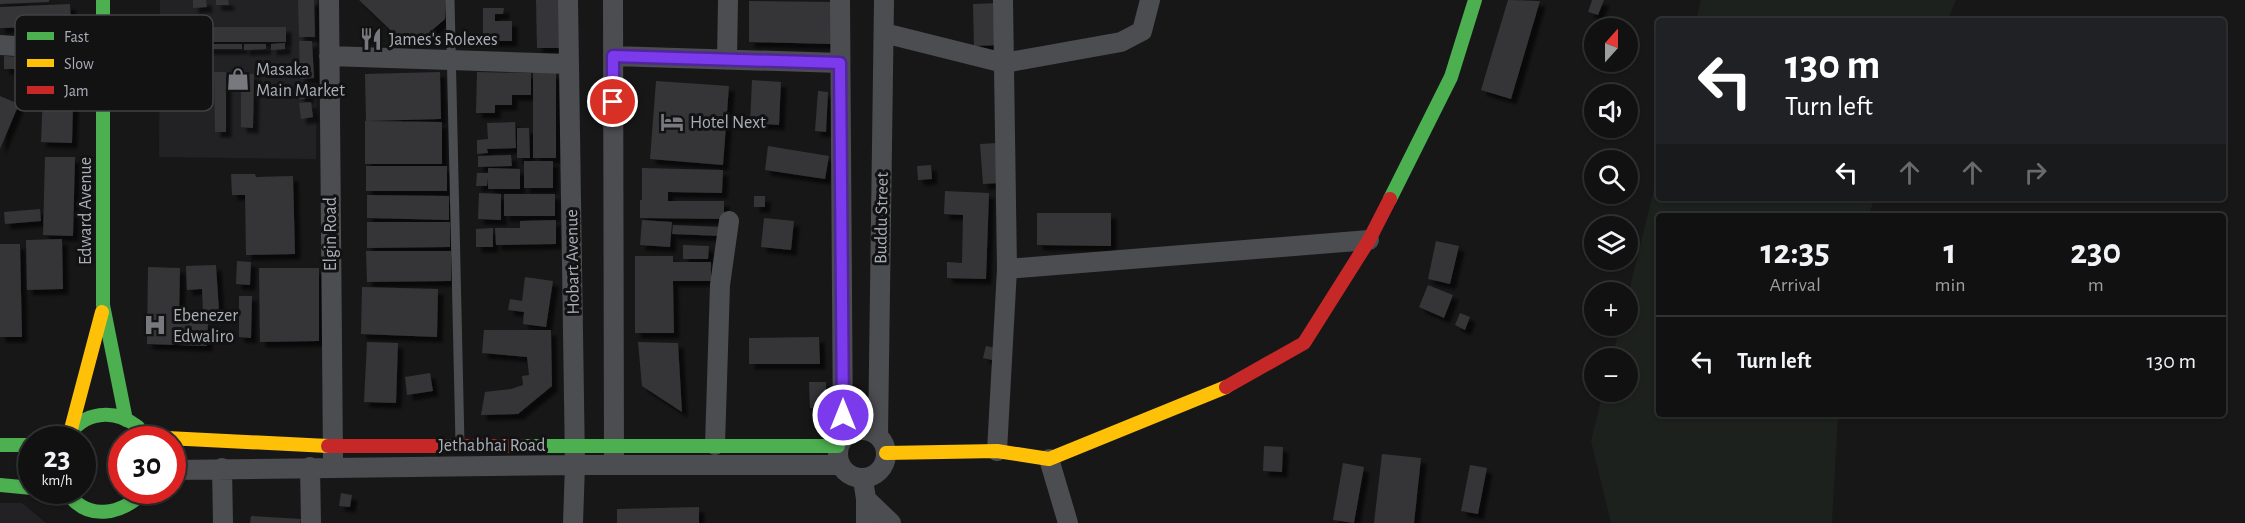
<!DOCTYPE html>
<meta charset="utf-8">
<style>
:root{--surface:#111112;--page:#1e1f20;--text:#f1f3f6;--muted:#9c9d9f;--line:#303132}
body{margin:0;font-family:"Alegreya Sans",sans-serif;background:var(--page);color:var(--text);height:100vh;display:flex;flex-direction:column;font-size:22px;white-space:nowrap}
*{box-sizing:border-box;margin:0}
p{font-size:20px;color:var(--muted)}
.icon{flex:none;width:33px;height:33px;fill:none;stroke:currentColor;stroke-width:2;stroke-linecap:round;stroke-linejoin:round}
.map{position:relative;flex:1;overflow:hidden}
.drawer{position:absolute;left:1656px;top:213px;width:570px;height:204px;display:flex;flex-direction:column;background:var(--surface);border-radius:6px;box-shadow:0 2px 4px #0004,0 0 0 2px var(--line)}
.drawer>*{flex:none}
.banner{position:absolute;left:1656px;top:18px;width:570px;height:183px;border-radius:6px;box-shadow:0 2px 4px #0004,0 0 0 2px var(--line);background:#202124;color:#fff;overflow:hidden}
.needle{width:39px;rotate:21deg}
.fabs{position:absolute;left:1584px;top:18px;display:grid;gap:12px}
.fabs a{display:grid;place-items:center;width:54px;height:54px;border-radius:50%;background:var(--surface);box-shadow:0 2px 4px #0004,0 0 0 2px var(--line);font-size:30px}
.speed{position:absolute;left:18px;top:426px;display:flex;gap:12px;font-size:30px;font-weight:700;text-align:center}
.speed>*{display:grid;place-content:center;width:78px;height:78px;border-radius:50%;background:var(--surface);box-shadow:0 2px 4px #0004,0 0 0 2px var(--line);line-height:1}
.speed small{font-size:15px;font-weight:400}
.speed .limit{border:9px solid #d22;background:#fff;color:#111}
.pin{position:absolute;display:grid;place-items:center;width:51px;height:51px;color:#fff;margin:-26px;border:3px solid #fff;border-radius:50%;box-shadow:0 2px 6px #0007}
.me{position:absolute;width:66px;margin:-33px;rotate:0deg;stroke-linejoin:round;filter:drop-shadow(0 0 4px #0008)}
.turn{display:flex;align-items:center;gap:21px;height:126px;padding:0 30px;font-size:27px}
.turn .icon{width:78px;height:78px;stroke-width:2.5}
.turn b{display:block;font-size:42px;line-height:51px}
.lanes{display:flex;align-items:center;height:57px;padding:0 30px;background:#0003;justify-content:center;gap:30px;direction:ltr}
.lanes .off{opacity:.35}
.eta{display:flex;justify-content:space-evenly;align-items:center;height:102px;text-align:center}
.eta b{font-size:36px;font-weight:600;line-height:42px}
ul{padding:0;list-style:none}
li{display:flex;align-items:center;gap:18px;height:90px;padding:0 30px;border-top:2px solid var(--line)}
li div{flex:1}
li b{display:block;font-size:22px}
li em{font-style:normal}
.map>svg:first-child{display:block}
.built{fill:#222224}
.green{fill:#1c211d}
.building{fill:#353538;filter:url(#shadow)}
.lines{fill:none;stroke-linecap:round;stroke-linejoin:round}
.lane{stroke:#4c4d50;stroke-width:9}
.street{stroke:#4c4d50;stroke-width:20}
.fast{stroke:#4caf50;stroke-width:14}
.slow{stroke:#ffc107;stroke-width:14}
.jam{stroke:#c62828;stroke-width:14}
.route-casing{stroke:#51269a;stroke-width:15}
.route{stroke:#7c3aed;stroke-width:10}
.labels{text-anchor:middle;stroke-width:6;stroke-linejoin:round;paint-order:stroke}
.poi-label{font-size:18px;fill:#aaaeb7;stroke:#121213;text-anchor:start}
.street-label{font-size:18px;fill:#aaaeb7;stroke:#121213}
.key{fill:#121213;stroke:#404144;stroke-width:1.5}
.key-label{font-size:16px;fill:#aaaeb7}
</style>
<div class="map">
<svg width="2245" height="523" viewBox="0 0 2245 523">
<defs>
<filter id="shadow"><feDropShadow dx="5.5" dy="5.5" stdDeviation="1.5" flood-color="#0009"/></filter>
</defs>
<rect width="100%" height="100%" fill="#171718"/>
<path class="built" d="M160,0H317L316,159L159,157Z
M0,503H22L46,523H0Z"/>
<path class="green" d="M1701,0H1956L1947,21H1696Z
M1659,169V198H1875L1868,216H1659V414H1838L1832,523H1611L1591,441L1603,392H1628V358H1612L1620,326H1628V295Z"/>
<path class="building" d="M0,0H49V2L0,4Z
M193,0H206L207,7L193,8Z
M216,0H228L229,5H216Z
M298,0H314L315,37H299Z
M359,0H446L445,19L422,39H400Z
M536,0H566V48H537Z
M1508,0L1540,1L1511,99L1481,90Z
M1592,0H1604L1598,15L1588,12Z
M749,1L833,2L832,44L749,42Z
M999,3L1000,45L974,46L973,4Z
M70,4L72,44L44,45V27L0,28V7Z
M483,8H504L503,14H495V21H512V41H483Z
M181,27H286V42H181Z
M299,41H312L314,78L300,79Z
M285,43V49L271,50V44Z
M183,44H242V49H183Z
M244,44H266V49L244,50Z
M4,56L38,58L37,78L16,77V69H4Z
M44,68L74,69L72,143L41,142Z
M214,72H226V132H215Z
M440,72L441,119L366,121L365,74Z
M477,72L531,73V95H512V105H495V113H476Z
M533,73H556V158H533Z
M241,74H254L253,128L241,127Z
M752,80L781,82L779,125L750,123Z
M656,81L729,86L723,165L650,159Z
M308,85L309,99H299L298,86Z
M818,91L828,92L826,132L815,131Z
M0,96L19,104L0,149Z
M311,102L313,117L301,119L299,103Z
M365,121L442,122V164H365Z
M515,122L516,148L487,149L488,153L477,154V140L488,139L487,123Z
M517,128H529L530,158H517Z
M997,143L1000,183L983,184L980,144Z
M768,146L829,156L825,179L765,170Z
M511,155L512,166L478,167V156Z
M45,157H75L73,236L43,235Z
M524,161H553V188H524Z
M931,165L932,179L918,180L917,166Z
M366,166H447V191H366Z
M488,168L520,169V189H488V178L487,186H476L477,173H488Z
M642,168L723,170L722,193L668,192V201H724V219L640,218V200H642Z
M231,174H255L256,177L293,176L295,254L246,255L245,195H232Z
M945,191L989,193L986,279L947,278V262L962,263L963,215L944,214Z
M479,193L501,194V220L478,219Z
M504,194H555V216H504Z
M367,195L449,196V220L367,218Z
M754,196H765V207H754Z
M40,209L41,221L5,224L4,212Z
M1037,213H1111V246L1037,245Z
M764,218L794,221L791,250L761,247Z
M556,220V244L496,245L495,228H520V221Z
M642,220L672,222L670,247L640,245Z
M367,222H450V247L367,248Z
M673,225L721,227V236L672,234Z
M493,228V247H476V229Z
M62,239L63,289L27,290L26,240Z
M1436,241L1459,246L1450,284L1428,279Z
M0,244H20L22,337H0Z
M683,245L709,246L708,259H683Z
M366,251H451V281L367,282Z
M635,256H673V262H711V281H673L674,333H635Z
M237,261L251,262L250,285L236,284Z
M216,265L219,311L203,312L202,289L187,290L186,266Z
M148,267L180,268L179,321L208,322L207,346L147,344Z
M259,268H319V341L260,342Z
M525,277L553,281L546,327L523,324L524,312L508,310L510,299L522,301Z
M1428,285L1453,295L1444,318L1419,307Z
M362,287L438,289L437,337L361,334Z
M239,296H252L251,338L239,337Z
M1460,313L1470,317L1465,330L1455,325Z
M484,330H551L552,386L518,414L481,415L485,392L511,389L523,385L522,376L529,375L527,357L482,353Z
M819,337L820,364H749V338Z
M367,342L398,343L396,403L364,402Z
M638,342L678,343L682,412L642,386Z
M986,346L995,348L992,360L983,358Z
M430,373L433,391L407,395L405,377Z
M809,382H826V408H810Z
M1264,446L1283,447L1282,472L1263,471Z
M1382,454L1421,458L1414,523H1374Z
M1343,463L1364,467L1354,523L1333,520Z
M1470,465L1487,468L1478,514L1461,511Z
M341,493L352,495L350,507L339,506Z
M699,507V523H617V509Z
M251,516L301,519L300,523H250Z"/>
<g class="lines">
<path class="lane" d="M450,0L460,444"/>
<path class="street" d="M329,0L333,459
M568,0L575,465L573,523
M613,0L614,459
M840,0L843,438
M884,33L1004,63L1121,42L1142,31L1150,0
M0,45L102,52
M329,56L568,64
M613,56L840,63
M727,60L728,0
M1007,269L1369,240
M838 454a24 24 0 1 1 48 0a24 24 0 1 1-48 0Z
M878,436L884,0
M715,445L720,285L729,221
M997,451L1007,269L1003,0
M1049,459L1068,523
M310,467L311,523
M222,468L223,523
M172,470L575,465H840
M863,479L866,499V523
M866,499L891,523"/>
<path class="fast" d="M103,0V305L126,420
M1390,199L1451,77L1475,0
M67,438C83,411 114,408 138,427
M0,445H32
M520,446H838
M0,485L32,488
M66,490C86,523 122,515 146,490"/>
<path class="slow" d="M71,429L102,312
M147,437L328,446
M886,453L997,451L1049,459L1226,387"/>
<path class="jam" d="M1226,387L1304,343L1369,240L1390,199
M328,446H520"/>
</g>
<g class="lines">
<g class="route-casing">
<path id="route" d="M613,102V56L840,63L843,415"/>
</g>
<use href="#route" class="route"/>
</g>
<defs>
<g id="restaurant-bare" transform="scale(1.8)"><path d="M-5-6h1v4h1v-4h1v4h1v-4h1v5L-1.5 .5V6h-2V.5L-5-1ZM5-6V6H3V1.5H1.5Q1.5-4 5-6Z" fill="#77797f" stroke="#121213" stroke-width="2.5" paint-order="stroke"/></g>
<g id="shop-bare" transform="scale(1.8)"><path d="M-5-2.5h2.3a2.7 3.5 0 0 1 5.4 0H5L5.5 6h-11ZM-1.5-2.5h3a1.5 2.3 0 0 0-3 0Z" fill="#77797f" stroke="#121213" stroke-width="2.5" paint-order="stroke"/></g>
<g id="hotel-bare" transform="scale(1.8)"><path d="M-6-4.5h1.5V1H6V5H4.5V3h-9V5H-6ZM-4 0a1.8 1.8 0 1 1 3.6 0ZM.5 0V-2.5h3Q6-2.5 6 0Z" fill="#77797f" stroke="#121213" stroke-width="2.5" paint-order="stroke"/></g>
<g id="hospital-bare" transform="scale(1.8)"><path d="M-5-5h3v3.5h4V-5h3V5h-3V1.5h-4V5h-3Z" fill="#77797f" stroke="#121213" stroke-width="2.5" paint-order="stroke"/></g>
</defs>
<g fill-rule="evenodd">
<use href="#restaurant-bare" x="371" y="39"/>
<use href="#shop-bare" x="238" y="79"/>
<use href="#hotel-bare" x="672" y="122"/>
<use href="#hospital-bare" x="155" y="325"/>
</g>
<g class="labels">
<g class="poi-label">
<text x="389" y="45">James's Rolexes</text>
<text x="256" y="75">Masaka<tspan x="256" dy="21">Main Market</tspan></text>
<text x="690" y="128">Hotel Next</text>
<text x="173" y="321">Ebenezer<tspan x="173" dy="21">Edwaliro</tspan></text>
</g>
<g class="street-label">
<text transform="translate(85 211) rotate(-90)" y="6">Edward Avenue</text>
<text transform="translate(881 218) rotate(-89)" y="6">Buddu Street</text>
<text transform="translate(330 234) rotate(-90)" y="6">Elgin Road</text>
<text transform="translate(572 262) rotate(-91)" y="6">Hobart Avenue</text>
<text x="492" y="451">Jethabhai Road</text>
</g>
</g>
<rect x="15" y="15" width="198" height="96" rx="9" class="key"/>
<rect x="27" y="32" width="27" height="8" fill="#4caf50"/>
<rect x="27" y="59" width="27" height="8" fill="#ffc107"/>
<rect x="27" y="86" width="27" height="8" fill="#c62828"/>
<g class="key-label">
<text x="64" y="42">Fast</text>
<text x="64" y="69">Slow</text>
<text x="64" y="96">Jam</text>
</g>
</svg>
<div class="fabs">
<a><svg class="needle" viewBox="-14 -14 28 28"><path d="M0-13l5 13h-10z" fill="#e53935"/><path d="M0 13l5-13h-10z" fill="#9c9d9f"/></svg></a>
<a><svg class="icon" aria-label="sound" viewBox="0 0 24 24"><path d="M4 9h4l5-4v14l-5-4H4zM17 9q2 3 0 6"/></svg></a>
<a><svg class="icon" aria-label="search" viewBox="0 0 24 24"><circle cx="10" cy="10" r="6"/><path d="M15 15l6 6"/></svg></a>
<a><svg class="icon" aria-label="layers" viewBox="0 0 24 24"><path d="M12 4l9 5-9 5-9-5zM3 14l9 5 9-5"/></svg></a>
<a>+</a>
<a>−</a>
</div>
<div class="speed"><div>23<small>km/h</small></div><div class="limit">30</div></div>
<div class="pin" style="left:613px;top:102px;background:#d93025"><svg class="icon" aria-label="arrive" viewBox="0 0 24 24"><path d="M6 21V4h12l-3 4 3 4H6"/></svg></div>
<svg class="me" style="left:843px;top:415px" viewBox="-20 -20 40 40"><circle r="17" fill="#7c3aed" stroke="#fff" stroke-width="3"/><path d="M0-11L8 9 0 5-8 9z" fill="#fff"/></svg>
<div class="banner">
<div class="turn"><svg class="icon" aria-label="left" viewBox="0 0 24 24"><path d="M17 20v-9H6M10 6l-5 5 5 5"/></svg><div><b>130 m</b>Turn left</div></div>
<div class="lanes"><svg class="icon" aria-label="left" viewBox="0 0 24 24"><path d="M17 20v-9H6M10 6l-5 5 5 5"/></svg><svg class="icon off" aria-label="ahead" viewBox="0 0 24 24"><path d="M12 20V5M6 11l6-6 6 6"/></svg><svg class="icon off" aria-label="ahead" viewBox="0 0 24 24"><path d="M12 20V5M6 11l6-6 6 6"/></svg><svg class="icon off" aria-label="right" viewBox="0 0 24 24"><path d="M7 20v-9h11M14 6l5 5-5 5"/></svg></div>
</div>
<section class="drawer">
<div class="eta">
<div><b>12:35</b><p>Arrival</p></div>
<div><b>1</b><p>min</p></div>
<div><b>230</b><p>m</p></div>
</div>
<ul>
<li><svg class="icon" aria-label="left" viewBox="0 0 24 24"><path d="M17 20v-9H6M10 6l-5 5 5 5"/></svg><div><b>Turn left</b></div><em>130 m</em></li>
</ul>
</section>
</div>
